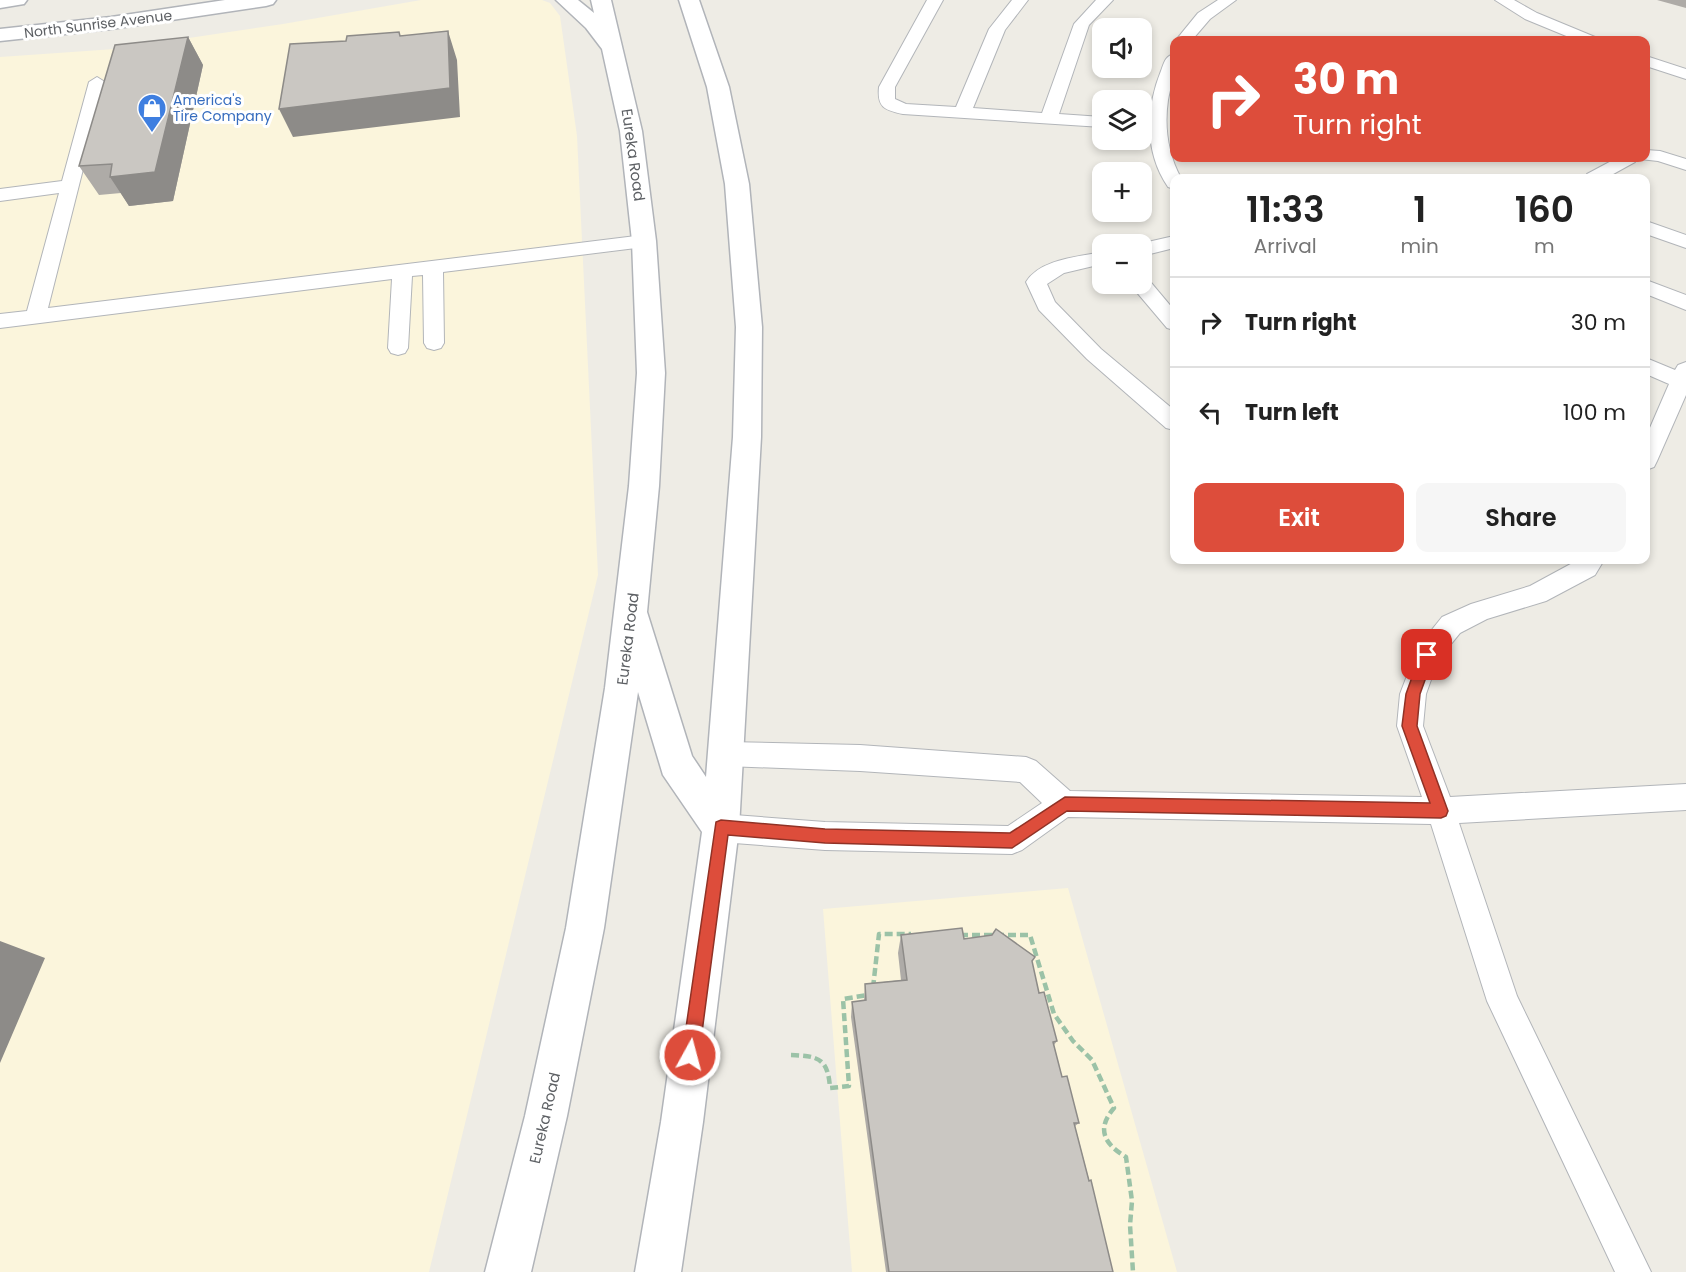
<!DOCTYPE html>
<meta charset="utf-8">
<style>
:root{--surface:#fff;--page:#f6f6f6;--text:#222;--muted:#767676;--line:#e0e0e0;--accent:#dd4d3b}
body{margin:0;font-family:Poppins,sans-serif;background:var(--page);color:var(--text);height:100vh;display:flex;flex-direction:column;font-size:22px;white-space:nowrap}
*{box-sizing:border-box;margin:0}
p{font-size:20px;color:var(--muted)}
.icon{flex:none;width:33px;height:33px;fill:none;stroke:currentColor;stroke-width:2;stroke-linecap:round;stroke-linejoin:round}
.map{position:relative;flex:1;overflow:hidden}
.sheet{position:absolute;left:1170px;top:174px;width:480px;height:390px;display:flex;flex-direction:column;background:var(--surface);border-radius:12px;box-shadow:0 3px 9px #0003}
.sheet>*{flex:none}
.hud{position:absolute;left:1170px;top:36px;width:480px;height:126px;border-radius:12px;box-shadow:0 3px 9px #0003;background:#dd4d3b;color:#fff;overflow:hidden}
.buttons{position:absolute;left:1092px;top:18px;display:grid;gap:12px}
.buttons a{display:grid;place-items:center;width:60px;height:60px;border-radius:12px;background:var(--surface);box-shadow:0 3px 9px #0003;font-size:30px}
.pin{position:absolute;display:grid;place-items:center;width:51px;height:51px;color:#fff;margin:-26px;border-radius:12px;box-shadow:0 3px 9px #0006}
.me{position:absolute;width:66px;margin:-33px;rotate:7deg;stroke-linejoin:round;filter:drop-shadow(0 0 4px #0008)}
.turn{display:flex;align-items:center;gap:21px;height:126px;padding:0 24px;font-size:27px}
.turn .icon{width:78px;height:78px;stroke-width:2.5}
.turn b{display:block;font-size:42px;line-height:51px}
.eta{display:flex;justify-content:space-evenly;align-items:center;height:102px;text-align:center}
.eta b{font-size:36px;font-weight:600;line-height:42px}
.primary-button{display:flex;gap:12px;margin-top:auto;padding:12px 24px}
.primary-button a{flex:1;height:69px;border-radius:12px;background:var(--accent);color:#fff;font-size:24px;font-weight:600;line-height:69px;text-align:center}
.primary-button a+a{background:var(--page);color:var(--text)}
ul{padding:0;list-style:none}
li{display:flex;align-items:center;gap:18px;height:90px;padding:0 24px;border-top:2px solid var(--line)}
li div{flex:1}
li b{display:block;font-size:22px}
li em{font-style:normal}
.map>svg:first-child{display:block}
.commercial{fill:#fbf5dc}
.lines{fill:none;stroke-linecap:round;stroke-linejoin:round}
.lane-casing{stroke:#b2b5b9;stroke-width:2}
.secondary-casing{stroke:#b1b4b9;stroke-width:3}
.path{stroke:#9bc2a7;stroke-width:4.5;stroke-dasharray:8 4;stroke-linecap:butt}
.lane{fill:#fff;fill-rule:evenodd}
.secondary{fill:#fff;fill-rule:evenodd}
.wall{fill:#aeaba7}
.shaded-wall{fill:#8d8b88}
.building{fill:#cac7c2;stroke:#8d8b88;stroke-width:1.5}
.route{fill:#dd4d3b;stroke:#903226;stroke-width:1.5}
.labels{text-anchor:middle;stroke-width:6;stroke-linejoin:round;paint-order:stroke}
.far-street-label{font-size:14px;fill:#5d6064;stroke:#fff}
.far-shop-label{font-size:14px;fill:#366cbe;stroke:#fff;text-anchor:start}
.street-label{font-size:15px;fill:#5d6064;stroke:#fff}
</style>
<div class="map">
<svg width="1686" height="1272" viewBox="0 0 1686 1272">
<rect width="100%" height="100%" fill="#eeece5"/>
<path class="commercial" d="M421,0H542L550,3L560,16L577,136L598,575L429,1272H0V57L115,49L283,24Z
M1068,888L1177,1272H852L823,909Z"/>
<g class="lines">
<g class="lane-casing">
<path id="lane" d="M927,0H943L895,87V99L906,104L956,107L989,29L1012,0H1028L1005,30L973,108L1042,113L1074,24L1096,0H1113L1089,25L1059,114L1102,117V127L903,114C884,110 877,107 879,87Z
M1218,0H1236L1210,19L1192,40H1176L1198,13Z
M1495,0H1514L1537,13L1595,37L1597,40H1576L1525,19Z
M1174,54C1176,71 1171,84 1168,100C1164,127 1168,154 1181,178H1174V189L1168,187C1144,152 1146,108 1161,71C1164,63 1165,56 1174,54Z
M1646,56L1686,69V79L1646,66Z
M97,77L105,82L48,308L644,235L651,237L654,241L651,245L644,247L443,272L444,343L441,348L434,350L427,348L424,343L423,275L412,276L408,348L405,353L398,355L391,353L388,348L392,279L0,328V314L27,311L59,193L0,201V189L62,181L89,82Z
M1646,150L1660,151L1686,159V170L1658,161L1640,159L1646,158Z
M1617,158H1638L1635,162L1606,178H1584L1587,174Z
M1646,221L1686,235V248L1646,234Z
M1174,236V248L1142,256V244H1139Z
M1102,252V264L1064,273L1047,284L1055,302L1101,349L1174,410V430L1166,428L1087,359L1039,310L1026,282C1040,259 1078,257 1102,252Z
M1142,278L1148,279L1174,310V330L1167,328L1134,289L1131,284H1142Z
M1646,280L1686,295V310L1646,294Z
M1646,358L1675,370L1678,365L1686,362V395L1657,461L1654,467L1646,470V437L1669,384L1646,374Z
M1578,560H1604L1595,575L1546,601L1487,619L1460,633L1438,660L1426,694L1423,726L1450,797L1686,784V810L1459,823L1517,996L1651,1272H1615L1487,1001L1431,824L1068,817L1022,850L1012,854L825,850L721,842L711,838L707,828L711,818L721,814L825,822L1008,826L1042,803L1020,782L860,771L726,766L716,763L712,754L716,745L726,742L860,745L1026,757L1036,761L1070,791L1422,797L1397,726L1400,694L1418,647L1442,617L1471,604L1530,586Z"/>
</g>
<g class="secondary-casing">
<path id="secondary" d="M0,0H27L24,4L0,8Z
M225,0H276L273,4L266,6L111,29L0,41V29L111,17Z
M556,0H578L594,13L591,0H611L642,131L656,241L665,373L659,486L647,612L692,756L706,777L733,437L736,327L725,184L707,87L679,0H699L729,87L749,184L762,327L761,437L739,828L703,1122L681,1272H635L661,1122L702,832L663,775L638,692L604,928L567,1116L531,1272H485L525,1116L566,928L605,688L629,486L637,373L632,241L620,131L602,49L586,28Z"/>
</g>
<path class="path" d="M960,935H1030L1054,1014L1073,1041L1092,1060L1114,1108C1096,1129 1104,1144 1126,1157L1132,1201L1130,1225L1133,1272
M873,988L879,934H911
M791,1055C818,1056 828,1058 830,1088L849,1086L843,999L868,995"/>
<use href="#lane" class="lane"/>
<use href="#secondary" class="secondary"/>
</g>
<path class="wall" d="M1657,0H1686V8Z
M188,37L203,65L173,201L129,206L121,193L99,195L79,166Z
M901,935L964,939L1032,962L1039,993L1057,1041L1054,1045L1062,1077L1079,1123L1075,1126L1113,1272H886L851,1017L852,1002L864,1001L865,984L901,980L898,953Z"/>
<path class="shaded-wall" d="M448,31L457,60L460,117L293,137L279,109Z
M188,37L203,65L173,201L129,206L110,177Z
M0,941L45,958L0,1063Z"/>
<path class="building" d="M448,31L450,88L279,109L290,44L346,41L347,36L399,32L400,36Z
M188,37L155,172L110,177L112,164L79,166L115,45Z
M962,928L964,939L992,935L996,929L1035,957L1032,961L1039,993L1044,992L1057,1041L1053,1042L1062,1077L1067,1076L1079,1123H1074L1089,1181L1091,1180L1113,1272H889L852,1002L866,1000L865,984L907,980L901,935Z"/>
<path class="route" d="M1427,649L1432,651L1434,655L1420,694L1417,726L1448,811L1446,816L1441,818L1067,811L1012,848L825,843L728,835L699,1055L697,1061L690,1064L684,1061L682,1055L716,822L721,820L825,829L1010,833L1065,797L1430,803L1402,726L1406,694L1420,655L1422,651Z"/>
<defs>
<g id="shop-pin" transform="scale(1.5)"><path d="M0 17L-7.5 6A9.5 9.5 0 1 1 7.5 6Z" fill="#3f7fe0" stroke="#fff"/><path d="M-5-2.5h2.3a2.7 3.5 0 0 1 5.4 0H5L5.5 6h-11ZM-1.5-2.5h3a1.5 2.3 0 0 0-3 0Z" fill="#fff"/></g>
</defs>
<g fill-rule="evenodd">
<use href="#shop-pin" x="152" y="108"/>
</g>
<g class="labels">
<g class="far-street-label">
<text transform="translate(98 24) rotate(-7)" y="5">North Sunrise Avenue</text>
</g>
<g class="far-shop-label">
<text x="173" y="105">America's<tspan x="173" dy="16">Tire Company</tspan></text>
</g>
<g class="street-label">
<text transform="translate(633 155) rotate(82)" y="5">Eureka Road</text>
<text transform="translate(628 639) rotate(-83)" y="5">Eureka Road</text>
<text transform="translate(545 1118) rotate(-77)" y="5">Eureka Road</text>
</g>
</g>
</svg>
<div class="buttons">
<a><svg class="icon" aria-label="sound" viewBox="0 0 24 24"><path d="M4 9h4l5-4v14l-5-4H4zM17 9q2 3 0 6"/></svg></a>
<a><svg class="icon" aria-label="layers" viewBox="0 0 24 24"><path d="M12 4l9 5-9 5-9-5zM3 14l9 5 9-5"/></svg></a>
<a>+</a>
<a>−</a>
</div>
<div class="pin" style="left:1427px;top:655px;background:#d93025"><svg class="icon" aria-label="arrive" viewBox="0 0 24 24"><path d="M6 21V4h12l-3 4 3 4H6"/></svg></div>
<svg class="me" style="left:690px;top:1055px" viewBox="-20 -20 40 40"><circle r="17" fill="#dd4d3b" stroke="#fff" stroke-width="3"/><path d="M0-11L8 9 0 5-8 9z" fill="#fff"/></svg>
<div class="hud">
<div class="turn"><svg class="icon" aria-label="right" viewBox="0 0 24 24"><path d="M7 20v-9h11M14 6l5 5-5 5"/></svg><div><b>30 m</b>Turn right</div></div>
</div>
<section class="sheet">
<div class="eta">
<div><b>11:33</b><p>Arrival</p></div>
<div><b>1</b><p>min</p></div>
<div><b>160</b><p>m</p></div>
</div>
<ul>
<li><svg class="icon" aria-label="right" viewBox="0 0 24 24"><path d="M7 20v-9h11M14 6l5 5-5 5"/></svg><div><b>Turn right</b></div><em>30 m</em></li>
<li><svg class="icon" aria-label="left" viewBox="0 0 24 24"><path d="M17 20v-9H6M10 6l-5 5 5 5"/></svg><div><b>Turn left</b></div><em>100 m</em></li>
</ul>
<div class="primary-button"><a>Exit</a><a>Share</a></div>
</section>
</div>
